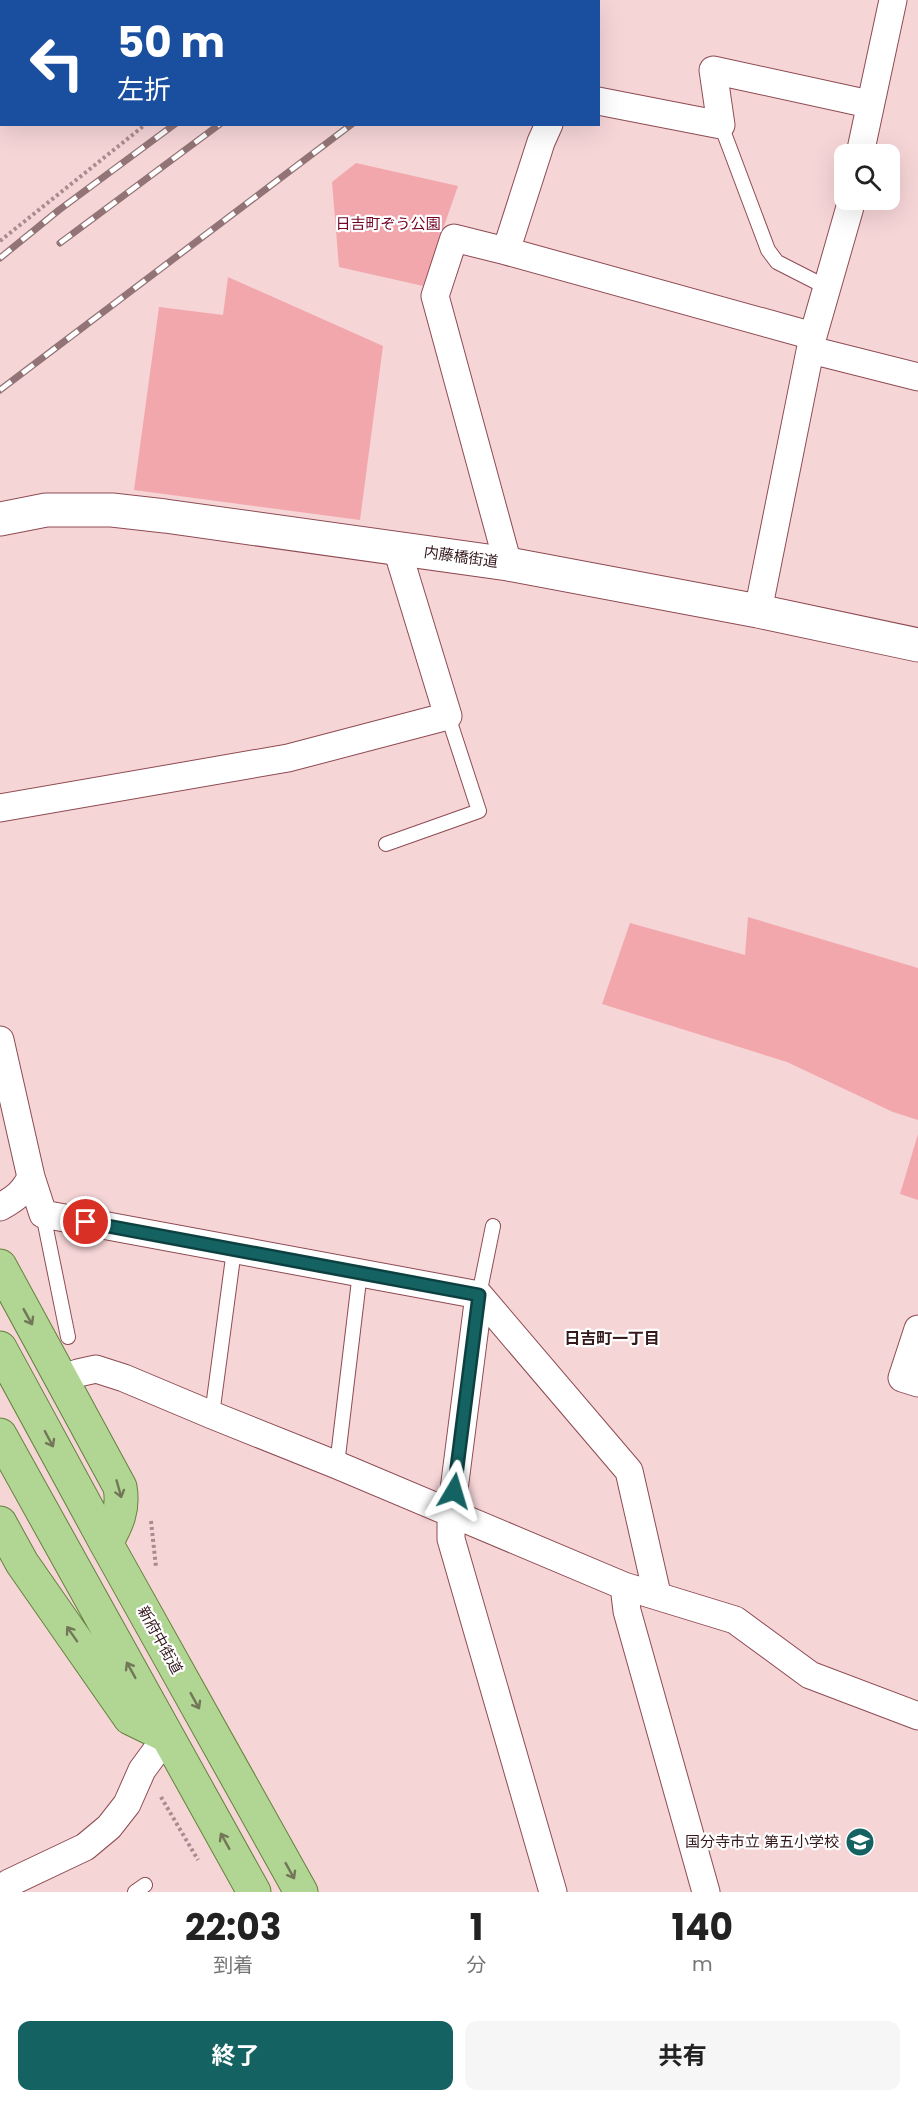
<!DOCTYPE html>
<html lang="ja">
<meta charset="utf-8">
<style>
:root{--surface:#fff;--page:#f6f6f6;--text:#222;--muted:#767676;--accent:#146362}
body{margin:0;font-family:Poppins,"Noto Sans JP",sans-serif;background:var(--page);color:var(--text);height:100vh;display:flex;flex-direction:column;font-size:22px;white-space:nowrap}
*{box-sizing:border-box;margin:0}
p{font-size:20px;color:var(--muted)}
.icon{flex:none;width:33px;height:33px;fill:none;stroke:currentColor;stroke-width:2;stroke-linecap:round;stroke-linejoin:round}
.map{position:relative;height:1892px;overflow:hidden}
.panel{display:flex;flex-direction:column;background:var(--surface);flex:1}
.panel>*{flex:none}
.banner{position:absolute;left:0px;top:0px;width:600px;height:126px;box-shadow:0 6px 24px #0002;background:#1a4fa0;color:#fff;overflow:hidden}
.buttons{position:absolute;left:834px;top:144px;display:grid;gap:12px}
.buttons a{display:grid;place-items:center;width:66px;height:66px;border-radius:12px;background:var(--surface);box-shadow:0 6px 24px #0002;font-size:30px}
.pin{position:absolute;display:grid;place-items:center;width:51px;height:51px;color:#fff;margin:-26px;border:3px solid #fff;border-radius:50%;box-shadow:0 2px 6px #0007}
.me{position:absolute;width:66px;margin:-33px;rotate:7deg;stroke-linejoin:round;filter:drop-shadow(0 0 4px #0008)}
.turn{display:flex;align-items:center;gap:21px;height:126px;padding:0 18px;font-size:27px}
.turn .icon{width:78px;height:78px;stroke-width:2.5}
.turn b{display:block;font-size:42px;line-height:51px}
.eta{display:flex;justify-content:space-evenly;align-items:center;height:102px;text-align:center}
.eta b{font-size:36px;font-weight:700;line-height:42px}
.action{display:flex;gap:12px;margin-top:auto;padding:12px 18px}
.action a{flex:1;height:69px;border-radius:12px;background:var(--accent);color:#fff;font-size:24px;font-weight:700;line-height:69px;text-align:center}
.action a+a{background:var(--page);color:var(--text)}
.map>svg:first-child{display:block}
.green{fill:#f2a7ad}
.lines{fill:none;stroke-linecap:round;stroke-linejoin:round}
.lane-casing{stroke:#8e4b53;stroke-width:16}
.street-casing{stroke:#8e4b53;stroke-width:29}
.secondary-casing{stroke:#8e4b53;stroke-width:35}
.primary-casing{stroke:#63823c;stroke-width:35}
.path{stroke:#aa8b8e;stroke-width:4;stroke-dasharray:3 3;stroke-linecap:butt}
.lane{stroke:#fff;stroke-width:14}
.street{stroke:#fff;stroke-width:27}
.secondary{stroke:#fff;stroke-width:33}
.primary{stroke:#b1d694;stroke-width:33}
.rail-casing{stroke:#927476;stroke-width:7}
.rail{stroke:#fff;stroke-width:4.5;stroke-dasharray:14;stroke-linecap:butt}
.oneway{stroke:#727758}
.route-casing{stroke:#0d4040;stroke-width:15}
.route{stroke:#146362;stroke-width:10}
.labels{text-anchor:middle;stroke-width:4.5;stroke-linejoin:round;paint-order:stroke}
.park-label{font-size:15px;fill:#720024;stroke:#fff}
.street-label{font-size:15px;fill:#34181b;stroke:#fff}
.poi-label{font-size:15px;fill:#34181b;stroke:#fff;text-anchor:end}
.neighbourhood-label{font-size:16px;font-weight:bold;fill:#34181b;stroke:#fff}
</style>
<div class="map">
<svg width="918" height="1892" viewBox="0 0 918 1892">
<rect width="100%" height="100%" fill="#f6d5d7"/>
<path class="green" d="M356,163L458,186L423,286L339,267L332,182Z
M228,277L383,346L360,520L134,490L159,307L223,315Z
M748,917L918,968V1120L893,1112L787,1062L602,1004L630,923L745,955Z
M918,1134V1200L900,1194Z"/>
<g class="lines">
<g class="lane-casing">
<path id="lane" d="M721,125L768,250L777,262L826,287
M386,844L479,811L448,716
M43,1214L68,1337
M479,1295L493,1226
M212,1415L234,1250
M337,1465L360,1272
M135,1892L145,1885"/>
</g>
<g class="street-casing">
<path id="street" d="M183,2L184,0
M302,2L304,0
M0,8L2,9
M598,101L721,125L713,70L869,104
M860,154L893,0
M506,251L813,336
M811,350L918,377
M508,564L435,296L454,238L506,251L541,142L549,124
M758,611L813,336L852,200
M0,808L288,758L448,716L397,549
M0,1040L31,1177L43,1214L479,1295L629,1471L657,1594
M0,1207C15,1199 24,1192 31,1177
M479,1295L451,1513V1539L553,1892
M918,1329L902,1378L918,1383
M62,1379L78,1373L96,1369L124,1378L212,1415L337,1465L624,1586L735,1620L810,1675L918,1716
M624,1586L627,1611L706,1892
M0,1890L9,1883L85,1847L109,1827L127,1804L142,1770L167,1736"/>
</g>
<g class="secondary-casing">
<path id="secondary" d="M0,519L46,510H112L165,516L508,564L758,611L918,645"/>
</g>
<g class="primary-casing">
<path id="primary" d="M0,1266L120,1487C124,1509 117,1524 106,1543
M0,1348L106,1543L301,1892
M0,1435L254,1892
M0,1523L22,1563L130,1718L167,1736"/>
</g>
<path class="path" d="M0,241L146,124
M151,1521L156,1567
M161,1797L198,1860"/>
<use href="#lane" class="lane"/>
<use href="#street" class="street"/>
<use href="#secondary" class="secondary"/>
<use href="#primary" class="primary"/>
<g class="rail-casing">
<path id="rail" d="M341,2L343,0
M385,2L387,0
M515,2L517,0
M60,243L220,124
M0,258L59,210L175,124
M0,390L352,124"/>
</g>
<use href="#rail" class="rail"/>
</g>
<defs><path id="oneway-shaft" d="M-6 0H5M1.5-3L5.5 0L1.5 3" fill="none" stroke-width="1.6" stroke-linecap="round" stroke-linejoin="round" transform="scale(1.5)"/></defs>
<g class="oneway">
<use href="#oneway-shaft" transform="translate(28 1317) rotate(61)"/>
<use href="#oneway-shaft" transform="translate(49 1439) rotate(62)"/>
<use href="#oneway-shaft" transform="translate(119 1489) rotate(74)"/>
<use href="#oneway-shaft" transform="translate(72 1634) rotate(-125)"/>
<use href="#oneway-shaft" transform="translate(131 1670) rotate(-119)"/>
<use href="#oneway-shaft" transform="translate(195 1701) rotate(61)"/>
<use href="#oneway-shaft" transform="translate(225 1841) rotate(-119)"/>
<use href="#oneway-shaft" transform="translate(290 1871) rotate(61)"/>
</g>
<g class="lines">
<g class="route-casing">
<path id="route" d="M86,1222L479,1295L454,1491"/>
</g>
<use href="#route" class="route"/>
</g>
<defs>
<g id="school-disc" transform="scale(1.5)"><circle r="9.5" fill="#146362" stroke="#fff"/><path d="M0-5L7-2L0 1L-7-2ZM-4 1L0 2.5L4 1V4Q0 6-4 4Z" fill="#fff"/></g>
</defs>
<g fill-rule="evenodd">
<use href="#school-disc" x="860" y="1842"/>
</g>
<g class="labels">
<g class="park-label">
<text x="388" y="229">日吉町ぞう公園</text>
</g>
<g class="street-label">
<text transform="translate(461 557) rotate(8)" y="5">内藤橋街道</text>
<text transform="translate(160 1640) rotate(61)" y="5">新府中街道</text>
</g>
<g class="poi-label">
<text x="839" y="1847">国分寺市立 第五小学校</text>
</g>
<g class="neighbourhood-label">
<text x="612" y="1344">日吉町一丁目</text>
</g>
</g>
</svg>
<div class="buttons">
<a><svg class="icon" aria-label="search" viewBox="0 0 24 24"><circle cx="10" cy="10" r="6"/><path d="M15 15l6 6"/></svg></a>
</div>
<div class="pin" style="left:86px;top:1222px;background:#d93025"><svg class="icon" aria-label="arrive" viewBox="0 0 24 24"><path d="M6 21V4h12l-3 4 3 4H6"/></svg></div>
<svg class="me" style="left:454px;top:1491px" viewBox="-20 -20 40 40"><path d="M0-17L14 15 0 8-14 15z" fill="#146362" stroke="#fff" stroke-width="4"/></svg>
<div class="banner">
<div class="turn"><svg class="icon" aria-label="left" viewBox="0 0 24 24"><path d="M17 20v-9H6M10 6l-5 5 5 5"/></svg><div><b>50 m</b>左折</div></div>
</div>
</div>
<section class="panel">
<div class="eta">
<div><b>22:03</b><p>到着</p></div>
<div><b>1</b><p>分</p></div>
<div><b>140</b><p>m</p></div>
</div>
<div class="action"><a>終了</a><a>共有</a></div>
</section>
